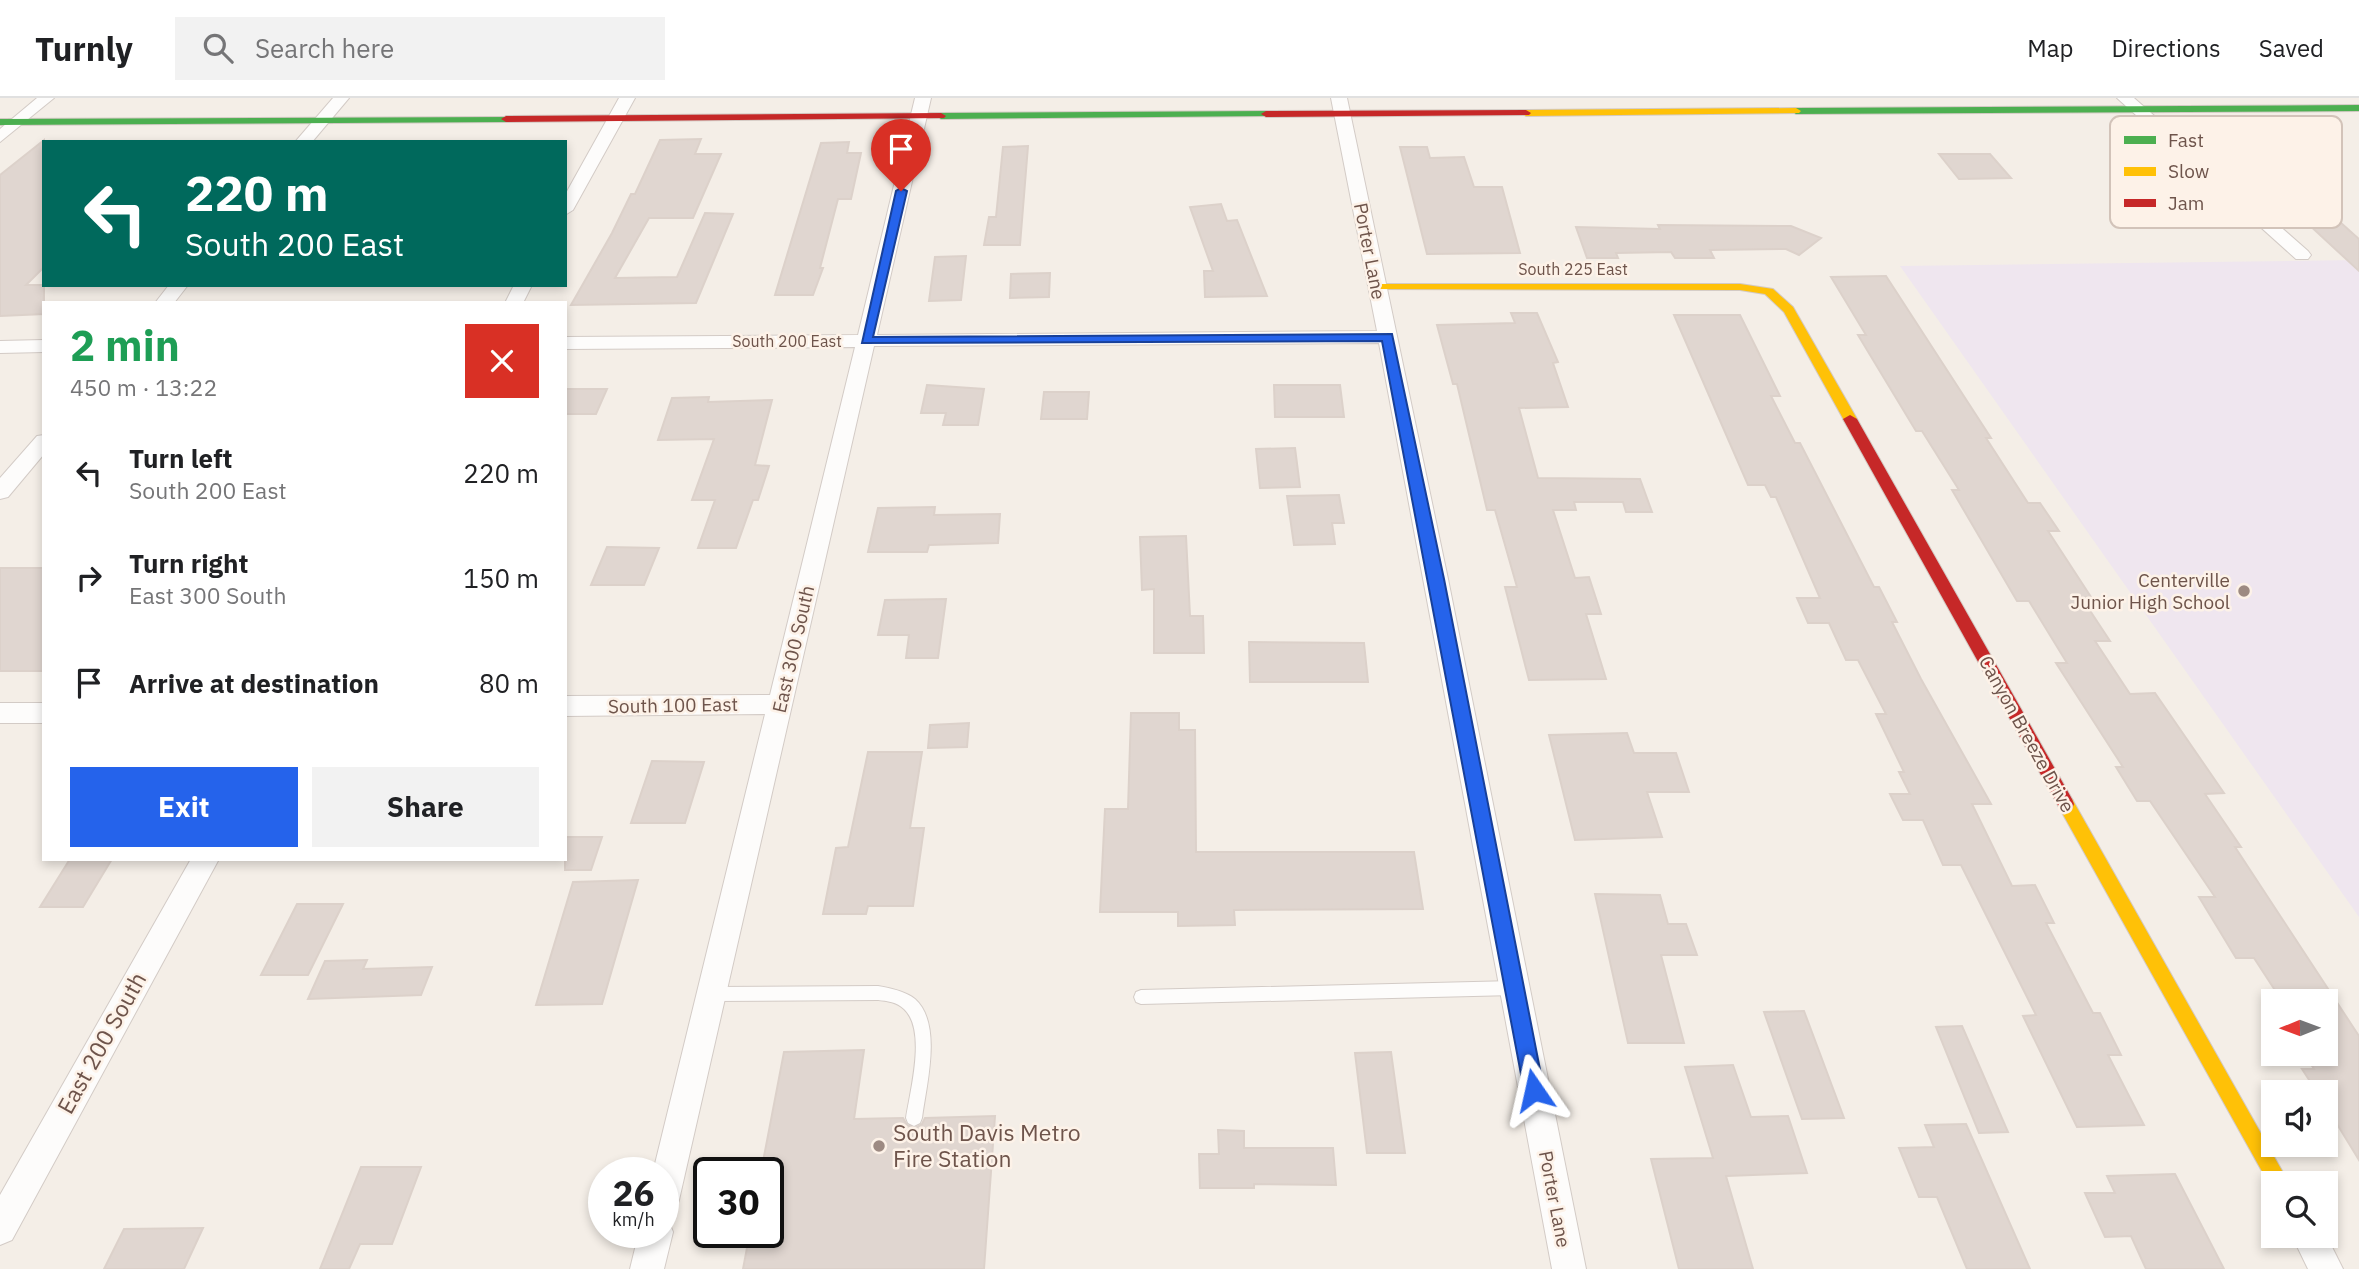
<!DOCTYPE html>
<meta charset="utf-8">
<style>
:root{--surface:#fff;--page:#f2f2f2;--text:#202124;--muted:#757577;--line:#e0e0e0;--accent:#2563eb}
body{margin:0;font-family:"IBM Plex Sans",sans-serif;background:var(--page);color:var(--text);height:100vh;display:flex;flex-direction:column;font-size:26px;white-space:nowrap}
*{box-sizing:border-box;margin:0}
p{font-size:23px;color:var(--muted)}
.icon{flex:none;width:38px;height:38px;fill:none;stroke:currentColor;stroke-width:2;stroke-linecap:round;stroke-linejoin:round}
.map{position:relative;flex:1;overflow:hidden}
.details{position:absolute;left:42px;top:203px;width:525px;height:560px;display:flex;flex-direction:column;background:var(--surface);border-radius:0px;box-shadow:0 4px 10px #0003}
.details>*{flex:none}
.guide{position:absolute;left:42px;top:42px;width:525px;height:147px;border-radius:0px;box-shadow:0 4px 10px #0003;background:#00695c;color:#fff;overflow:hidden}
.needle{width:46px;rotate:269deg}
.controls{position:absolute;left:2261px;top:891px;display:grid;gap:14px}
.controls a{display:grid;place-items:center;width:77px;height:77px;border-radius:0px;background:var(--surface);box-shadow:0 4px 10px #0003;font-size:35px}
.speed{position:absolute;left:588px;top:1059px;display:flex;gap:14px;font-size:35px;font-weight:700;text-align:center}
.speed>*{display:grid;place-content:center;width:91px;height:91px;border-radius:50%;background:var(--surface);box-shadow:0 4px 10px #0003;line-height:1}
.speed small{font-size:18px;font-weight:400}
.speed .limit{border:4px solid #111;border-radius:10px;background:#fff;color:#111}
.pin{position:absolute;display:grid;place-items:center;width:60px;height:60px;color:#fff;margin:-72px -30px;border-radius:50% 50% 50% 0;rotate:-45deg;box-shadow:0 0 7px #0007}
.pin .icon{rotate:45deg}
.me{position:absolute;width:77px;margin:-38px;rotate:349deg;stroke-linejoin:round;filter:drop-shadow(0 0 5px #0008)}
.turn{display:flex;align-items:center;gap:24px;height:147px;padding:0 28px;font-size:32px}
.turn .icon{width:91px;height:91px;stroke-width:2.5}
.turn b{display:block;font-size:49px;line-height:60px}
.round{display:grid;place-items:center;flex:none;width:74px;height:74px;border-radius:0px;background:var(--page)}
.headline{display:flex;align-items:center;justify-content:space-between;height:119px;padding:0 28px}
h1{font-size:42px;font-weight:800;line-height:52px;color:#1e9e55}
.cta{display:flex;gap:14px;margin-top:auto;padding:14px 28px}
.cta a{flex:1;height:80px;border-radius:0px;background:var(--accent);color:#fff;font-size:28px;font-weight:800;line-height:80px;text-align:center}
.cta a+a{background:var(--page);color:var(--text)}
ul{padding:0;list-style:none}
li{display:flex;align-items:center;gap:21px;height:105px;padding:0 28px}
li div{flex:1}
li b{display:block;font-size:26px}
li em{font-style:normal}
header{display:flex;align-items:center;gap:42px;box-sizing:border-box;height:98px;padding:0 35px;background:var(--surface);border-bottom:2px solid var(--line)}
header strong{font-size:33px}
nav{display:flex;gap:38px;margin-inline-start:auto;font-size:24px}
.search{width:490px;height:63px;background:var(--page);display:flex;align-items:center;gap:18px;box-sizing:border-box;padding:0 24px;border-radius:0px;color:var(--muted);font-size:26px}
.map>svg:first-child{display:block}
.education{fill:#efe6ef}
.building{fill:#e0d6d0;stroke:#dcd1ca;stroke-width:2}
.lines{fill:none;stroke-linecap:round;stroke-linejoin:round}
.lane-casing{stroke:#d3cbc6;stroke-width:2}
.street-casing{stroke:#d3cbc6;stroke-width:2}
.fast-casing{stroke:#d3cac4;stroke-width:2}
.slow-casing{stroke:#d3cac4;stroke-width:2}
.jam-casing{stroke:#d3cac4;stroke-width:2}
.lane{fill:#fdfcfb;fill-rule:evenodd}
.street{fill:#fdfcfb;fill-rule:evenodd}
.fast{fill:#4caf50;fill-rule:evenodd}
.slow{fill:#ffc107;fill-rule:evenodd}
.jam{fill:#c62828;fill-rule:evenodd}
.route{fill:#2563eb;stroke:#184099;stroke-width:2}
.poi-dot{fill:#9d8a82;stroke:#fdf2e8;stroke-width:2.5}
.labels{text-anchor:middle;stroke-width:5;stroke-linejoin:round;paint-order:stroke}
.far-street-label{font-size:16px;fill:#6e544b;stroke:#fdf2e8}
.street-label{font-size:19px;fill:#6e544b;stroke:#fdf2e8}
.poi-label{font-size:19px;fill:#6e544b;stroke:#fdf2e8;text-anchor:end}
.near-street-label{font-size:23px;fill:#6e544b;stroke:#fdf2e8}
.near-poi-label{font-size:23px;fill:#6e544b;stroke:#fdf2e8;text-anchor:start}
.key{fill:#fdf2e8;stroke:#d2c3b9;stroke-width:2}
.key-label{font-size:19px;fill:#6e544b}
</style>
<header>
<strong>Turnly</strong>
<div class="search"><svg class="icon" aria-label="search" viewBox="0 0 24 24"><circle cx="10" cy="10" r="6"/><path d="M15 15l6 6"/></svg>Search here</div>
<nav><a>Map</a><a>Directions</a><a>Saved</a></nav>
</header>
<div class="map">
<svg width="2359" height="1171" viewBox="0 0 2359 1171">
<rect width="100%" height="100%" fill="#f4eee7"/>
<path class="education" d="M2359,162V819L1900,168Z"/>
<path class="building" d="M701,41L695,56H721L693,120H649L615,180L677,179L705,115L733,116L696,205L571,207L612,135L631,96H635L660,42Z
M44,42V169L26,187H44V216L0,218V77Z
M849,44L847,55H861L851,101H838L820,170H823L813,197H775L821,45Z
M1028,48L1020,147H984L989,119H996L1003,49Z
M1400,49H1427L1430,60L1464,59L1474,89H1502L1520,155L1427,156Z
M1939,56H1990L2011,80L1959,81Z
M1221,106L1227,123L1237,122L1267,198L1205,199L1204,173H1213L1190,109Z
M2306,124H2340L2359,141V173Z
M1658,127L1791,128L1821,140L1799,157L1786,151L1710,152L1714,160H1675L1671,154L1616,155L1618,160H1587L1576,129L1660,131Z
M966,158L961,202L929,203L935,159Z
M1050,175L1049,199L1010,200L1011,176Z
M1886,178L1991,340H1986L2028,405H2040L2059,433H2048L2091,499H2081L2110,543H2095L2130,596L2155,595L2224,695L2205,696L2241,749H2235L2359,938V1062L2326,1008V994H2317L2302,971H2314L2305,956H2326V903H2282L2254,860H2236L2199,799H2215L2150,703H2137L2116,669H2123L2056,565H2067L2029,503H2017L1952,392H1959L1922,333H1916L1858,237H1866L1831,179Z
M1511,215H1537L1558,264L1553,265L1568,309L1519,310L1538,380L1640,381L1652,414H1626L1623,404H1574L1576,412H1553L1575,480L1589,479L1601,516H1586L1606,581L1529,582L1505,489H1517L1495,412H1487L1457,286H1453L1437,227L1515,225Z
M1674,217H1740L1780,298H1771L1795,345H1800L1874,489H1879L1897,524H1892L1921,581L1991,706H1972L2012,788L2035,787L2054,825H2046L2093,915H2100L2121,957H2108L2144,1027L2077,1029L2023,918L2036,917L1961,767H1943L1923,722H1903L1890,696H1910L1899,674H1904L1876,616H1886L1858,562H1846L1829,525H1808L1797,500H1820L1776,399H1771L1765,387H1748Z
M927,287L984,291L978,327H943L946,315H921Z
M1274,287H1340L1344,319H1275Z
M565,291H607L596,316H565Z
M1044,294H1089L1087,321H1041Z
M709,299L708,304L772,302L755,367L769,368L758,402H753L736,450H698L715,402H692L714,341L658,342L672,300Z
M1295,350L1300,389L1260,390L1256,351Z
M1339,397L1344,425H1332L1335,446L1294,447L1287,398Z
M935,409L934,417L1000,416L998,445L929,447L927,454H868L878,410Z
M1186,438L1190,518H1203L1204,555H1154V491L1142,492L1140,439Z
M607,449L659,450L644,487H591Z
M0,470H44V573H0Z
M946,501L938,560H906L909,537H878L885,502Z
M1249,544L1364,545L1368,584H1250Z
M1131,615H1179V632H1195L1196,754H1414L1423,811L1234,812L1235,827L1178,828V814H1100L1105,711H1128Z
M969,625L967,649L928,650L930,627Z
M1627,635L1634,655H1676L1689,694H1647L1662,739L1575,742L1549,637Z
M868,654H922L910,730H924L913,808H868L866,816H823L836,750L848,749Z
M652,663L704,664L685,725H631Z
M565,739H602L591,772H565Z
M70,761H112L83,809H40Z
M638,782L602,906L536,907L573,784Z
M1595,796L1660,797L1668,826H1686L1697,857H1661L1684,945H1628Z
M297,806H343L308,877H261Z
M367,862L363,871L432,869L421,897L308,901L325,863Z
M1804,913L1844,1020L1802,1021L1764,914Z
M1962,928L2008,1034L1979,1035L1936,929Z
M864,952L854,1021L903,1020L907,1027L915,1030L922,1026L925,1020L995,1018L984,1171H743L750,1134H768V1074H761L784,954Z
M1391,954L1405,1055H1367L1355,955Z
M1733,967L1751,1019L1788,1018L1807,1075L1726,1078L1753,1171H1679L1651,1061L1713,1060L1685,969Z
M1966,1026L2030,1171H1967L1937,1099H1919L1899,1050L1934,1049L1925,1027Z
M1218,1032L1244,1033V1050H1333L1336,1087L1254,1086V1090H1200L1199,1056H1219Z
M361,1069H421L392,1146H360L349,1171H320Z
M2175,1076L2224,1171H2146L2131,1138L2105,1139L2085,1095H2115L2107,1078Z
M203,1130L184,1171H104L124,1131Z"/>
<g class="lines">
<g class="lane-casing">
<path id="lane" d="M1514,883L1519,885L1521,890L1519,895L1514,897L1141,906L1136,904L1134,899L1136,894L1141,892Z
M878,888C890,890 905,893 915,901C943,926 926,988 922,1020L920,1025L914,1028L908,1025L906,1020C910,993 927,932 904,911C897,904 887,903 878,902L712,903L707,901L705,896L707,891L712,889Z"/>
</g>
<g class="street-casing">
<path id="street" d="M37,0H54L0,44V31Z
M333,0H349L312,44H295Z
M619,0H635L573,112L565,117V97Z
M915,0H931L877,237L1377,233L1331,0H1347L1448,481L1586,1171H1552L1379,245L874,248L679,1102L675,1114L663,1118V1074H653L765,616L565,618V598L770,597L855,249L565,251V239L858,237Z
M2117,0H2134L2308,153L2311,157L2308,161H2296Z
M169,187H188L174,205H155Z
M514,187H532L523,205H505Z
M44,242V254L0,255V243Z
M44,337V356L8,399L0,401V380L37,338Z
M0,605H44V625H0Z
M191,761H219L12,1142L0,1147V1097Z
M663,1120L668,1122L673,1134L664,1171H630L639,1134H663Z
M2326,1137L2343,1171H2308L2292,1138Z"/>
</g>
<g class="fast-casing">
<path id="fast" d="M2359,7V13L1796,16L1791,13L1796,10Z
M1266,13L1269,14V18L941,21L936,18L941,15Z
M509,19L511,21L506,24L0,27V21Z"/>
</g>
<g class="slow-casing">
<path id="slow" d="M1796,10L1801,13L1799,15L1526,18L1521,15L1526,12Z
M1377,186H1740L1773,191L1793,209L1857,321L1855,324H1845L1784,214L1765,196L1740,192L1373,191L1371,189Z
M2066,699L2072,701L2285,1078L2288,1085H2273V1093L2060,711L2058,706L2060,701Z"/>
</g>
<g class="jam-casing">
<path id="jam" d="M1526,12L1531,15L1529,17L1266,19L1261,16L1266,13Z
M941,15L946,18L944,20L506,24L501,21L506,18Z
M1850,317L1857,321L2072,701L2074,706L2072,711L2066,713L2060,711L1843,321Z"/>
</g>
<use href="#lane" class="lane"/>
<use href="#street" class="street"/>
<use href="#fast" class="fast"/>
<use href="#slow" class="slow"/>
<use href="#jam" class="jam"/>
</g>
<path class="route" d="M901,90L907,93L873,239L1392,236L1444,481L1544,992L1541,999L1534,1002L1527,999L1524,992L1382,243L862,245L896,93Z"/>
<g class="poi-dot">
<circle cx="2244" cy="493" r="7"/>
<circle cx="879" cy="1048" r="7"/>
</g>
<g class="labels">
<g class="far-street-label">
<text x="1573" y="177">South 225 East</text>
<text x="787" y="249">South 200 East</text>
</g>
<g class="street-label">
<text transform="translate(1370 153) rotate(79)" y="7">Porter Lane</text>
<text transform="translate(793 551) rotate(-77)" y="7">East 300 South</text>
<text transform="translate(673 607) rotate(-1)" y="7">South 100 East</text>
<text transform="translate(2027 636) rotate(61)" y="7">Canyon Breeze Drive</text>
<text transform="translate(1555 1101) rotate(79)" y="7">Porter Lane</text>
</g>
<g class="poi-label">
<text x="2230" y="489">Centerville<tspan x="2230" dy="22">Junior High School</tspan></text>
</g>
<g class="near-street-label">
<text transform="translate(102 945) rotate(-61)" y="8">East 200 South</text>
</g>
<g class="near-poi-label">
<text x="893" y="1043">South Davis Metro<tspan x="893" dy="26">Fire Station</tspan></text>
</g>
</g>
<rect x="2110" y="18" width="232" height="112" rx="10" class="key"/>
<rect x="2124" y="38" width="32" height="8" fill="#4caf50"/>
<rect x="2124" y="69" width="32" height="9" fill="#ffc107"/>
<rect x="2124" y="101" width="32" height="8" fill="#c62828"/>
<g class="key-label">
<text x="2168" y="49">Fast</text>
<text x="2168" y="80">Slow</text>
<text x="2168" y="112">Jam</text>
</g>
</svg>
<div class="controls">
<a><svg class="needle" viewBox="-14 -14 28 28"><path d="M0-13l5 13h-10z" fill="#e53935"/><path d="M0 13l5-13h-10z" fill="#757577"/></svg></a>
<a><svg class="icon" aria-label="sound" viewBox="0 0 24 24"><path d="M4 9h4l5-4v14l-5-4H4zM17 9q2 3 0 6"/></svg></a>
<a><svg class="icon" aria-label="search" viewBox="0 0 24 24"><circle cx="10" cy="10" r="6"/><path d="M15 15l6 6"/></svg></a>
</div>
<div class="speed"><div>26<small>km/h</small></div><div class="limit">30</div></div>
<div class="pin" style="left:901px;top:93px;background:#d93025"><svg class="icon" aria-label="arrive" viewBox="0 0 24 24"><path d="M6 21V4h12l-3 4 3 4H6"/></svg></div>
<svg class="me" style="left:1534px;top:992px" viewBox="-20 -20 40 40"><path d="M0-17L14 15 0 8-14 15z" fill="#2563eb" stroke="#fff" stroke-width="4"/></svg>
<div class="guide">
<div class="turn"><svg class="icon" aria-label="left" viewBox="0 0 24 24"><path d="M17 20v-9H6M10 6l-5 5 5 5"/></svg><div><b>220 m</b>South 200 East</div></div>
</div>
<section class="details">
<div class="headline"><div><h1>2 min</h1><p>450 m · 13:22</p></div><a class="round" style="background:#d93025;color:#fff"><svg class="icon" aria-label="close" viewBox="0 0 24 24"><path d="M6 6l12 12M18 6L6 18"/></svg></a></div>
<ul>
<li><svg class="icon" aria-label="left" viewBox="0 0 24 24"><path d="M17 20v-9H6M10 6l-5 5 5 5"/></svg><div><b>Turn left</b><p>South 200 East</p></div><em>220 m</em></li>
<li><svg class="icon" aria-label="right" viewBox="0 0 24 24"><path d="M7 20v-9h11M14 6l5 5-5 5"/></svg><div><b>Turn right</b><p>East 300 South</p></div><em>150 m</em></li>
<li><svg class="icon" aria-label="arrive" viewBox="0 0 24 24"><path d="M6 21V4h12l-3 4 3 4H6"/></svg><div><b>Arrive at destination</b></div><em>80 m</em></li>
</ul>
<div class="cta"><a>Exit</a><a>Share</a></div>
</section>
</div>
